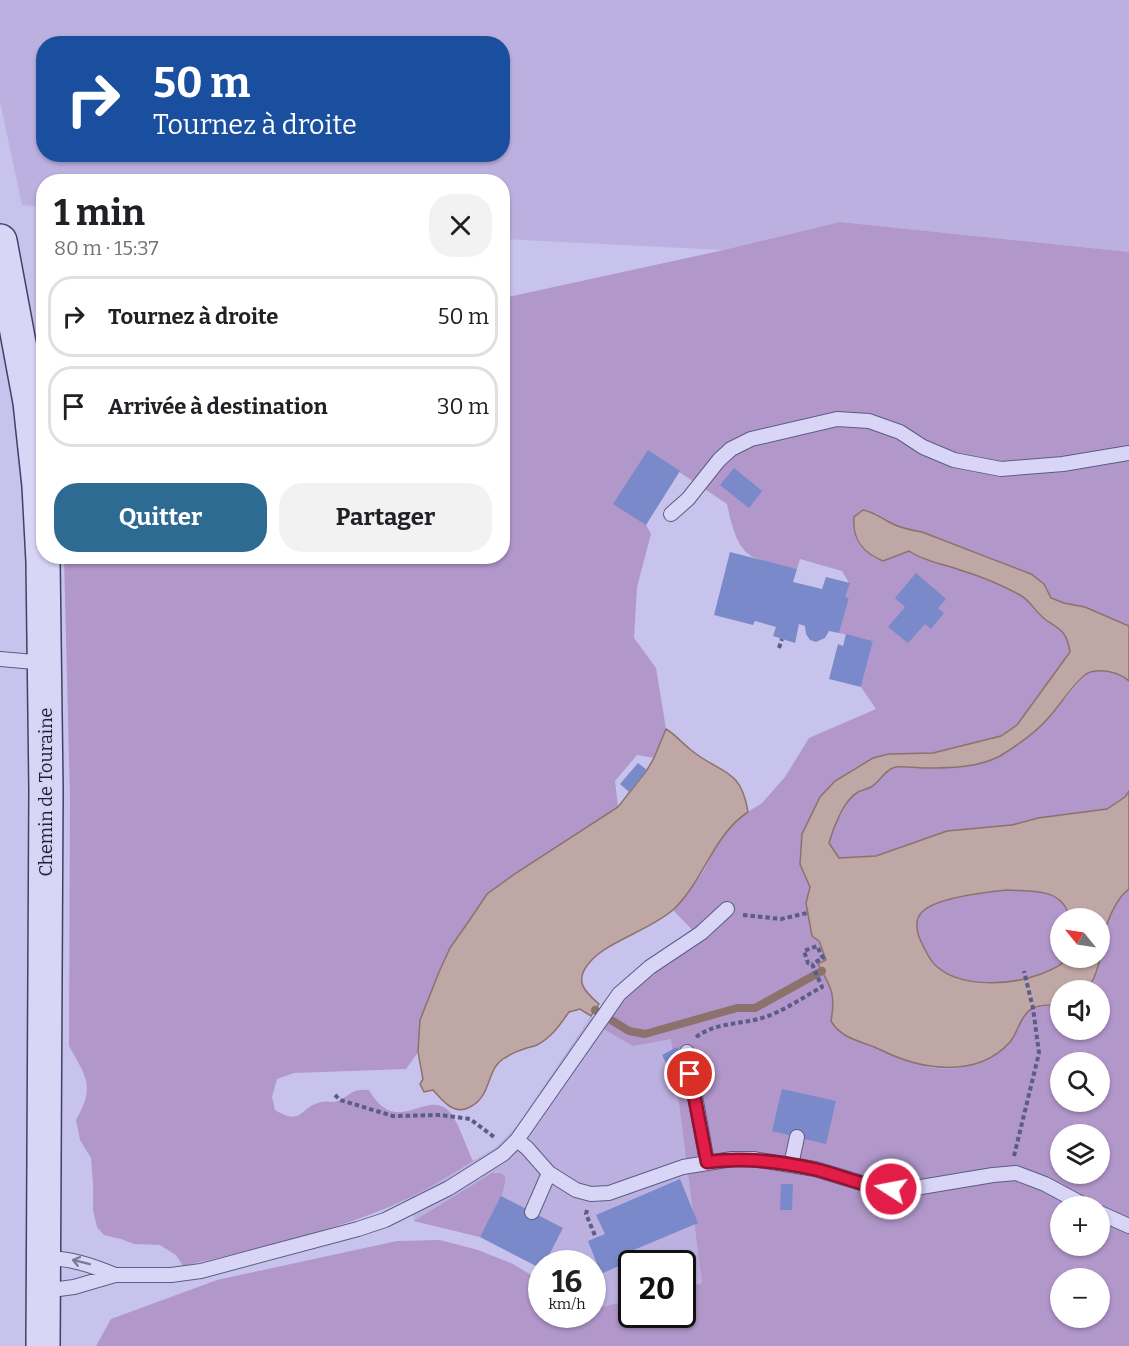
<!DOCTYPE html>
<html lang="fr">
<meta charset="utf-8">
<style>
:root{--surface:#fff;--page:#f2f2f2;--text:#202124;--muted:#757577;--line:#e0e0e0;--accent:#2d6b92}
body{margin:0;font-family:Bitter,serif;background:var(--page);color:var(--text);height:100vh;display:flex;flex-direction:column;font-size:22px;white-space:nowrap}
*{box-sizing:border-box;margin:0}
p{font-size:20px;color:var(--muted)}
.icon{flex:none;width:33px;height:33px;fill:none;stroke:currentColor;stroke-width:2;stroke-linecap:round;stroke-linejoin:round}
.map{position:relative;flex:1;overflow:hidden}
.panel{position:absolute;left:36px;top:174px;width:474px;height:390px;display:flex;flex-direction:column;background:var(--surface);border-radius:24px;box-shadow:0 2px 4px #0004}
.panel>*{flex:none}
.banner{position:absolute;left:36px;top:36px;width:474px;height:126px;border-radius:24px;box-shadow:0 2px 4px #0004;background:#1a4fa0;color:#fff;overflow:hidden}
.needle{width:39px;rotate:300deg}
.controls{position:absolute;left:1050px;top:908px;display:grid;gap:12px}
.controls a{display:grid;place-items:center;width:60px;height:60px;border-radius:50%;background:var(--surface);box-shadow:0 2px 4px #0004;font-size:30px}
.speed{position:absolute;left:528px;top:1250px;display:flex;gap:12px;font-size:30px;font-weight:700;text-align:center}
.speed>*{display:grid;place-content:center;width:78px;height:78px;border-radius:50%;background:var(--surface);box-shadow:0 2px 4px #0004;line-height:1}
.speed small{font-size:15px;font-weight:400}
.speed .limit{border:3px solid #111;border-radius:9px;background:#fff;color:#111}
.pin{position:absolute;display:grid;place-items:center;width:51px;height:51px;color:#fff;margin:-26px;border:3px solid #fff;border-radius:50%;box-shadow:0 2px 6px #0007}
.me{position:absolute;width:66px;margin:-33px;rotate:281deg;stroke-linejoin:round;filter:drop-shadow(0 0 4px #0008)}
.turn{display:flex;align-items:center;gap:21px;height:126px;padding:0 18px;font-size:27px}
.turn .icon{width:78px;height:78px;stroke-width:2.5}
.turn b{display:block;font-size:42px;line-height:51px}
.round{display:grid;place-items:center;flex:none;width:63px;height:63px;border-radius:24px;background:var(--page)}
.overview{display:flex;align-items:center;justify-content:space-between;height:102px;padding:0 18px}
h1{font-size:36px;font-weight:700;line-height:45px}
.cta{display:flex;gap:12px;margin-top:auto;padding:12px 18px}
.cta a{flex:1;height:69px;border-radius:24px;background:var(--accent);color:#fff;font-size:24px;font-weight:700;line-height:69px;text-align:center}
.cta a+a{background:var(--page);color:var(--text)}
ul{padding:0;list-style:none}
li{display:flex;align-items:center;gap:18px;height:81px;margin:0 12px 9px;padding:0 6px;border:3px solid var(--line);border-radius:24px}
li div{flex:1}
li b{display:block;font-size:22px}
li em{font-style:normal}
.map>svg:first-child{display:block}
.farmland{fill:#bcb0e1;fill-rule:evenodd}
.green{fill:#b197ca;fill-rule:evenodd}
.water{fill:#bfa7a5;stroke:#8d716c;stroke-width:1.5;fill-rule:evenodd}
.lines{fill:none;stroke-linecap:round;stroke-linejoin:round}
.stream{stroke:#8d716c;stroke-width:8}
.building{fill:#7a89c9}
.lane-casing{stroke:#5a5d85;stroke-width:16}
.secondary-casing{stroke:#3e4267;stroke-width:36}
.path{stroke:#5a5d85;stroke-width:4;stroke-dasharray:4.5 3;stroke-linecap:butt}
.lane{stroke:#d9d5f7;stroke-width:14}
.secondary{stroke:#d9d5f7;stroke-width:33}
.oneway{stroke:#7c7b96}
.route-casing{stroke:#92132f;stroke-width:15}
.route{stroke:#e11d48;stroke-width:10}
.labels{text-anchor:middle;stroke-width:4.5;stroke-linejoin:round;paint-order:stroke}
.street-label{font-size:18px;fill:#1e2136;stroke:#d6d2f4}
</style>
<div class="map">
<svg width="1129" height="1346" viewBox="0 0 1129 1346">
<rect width="100%" height="100%" fill="#c7c3ec"/>
<path class="farmland" d="M0,0H1129V252L840,222L724,250L503,239L502,182H44L43,207L22,205L0,102ZM44,44H502V154H44Z
M591,1016L602,1028L670,1038L781,1339L701,1283L683,1288L682,1263H632L631,1300L593,1309L592,1263H542L541,1269L480,1237L414,1221L409,1198L495,1148L517,1126Z"/>
<path class="green" d="M840,222L1129,252V626L1085,607L1064,603L1051,598L1044,584L989,557L922,532L907,530L890,523L876,513L860,546L874,558L883,561L908,550C923,561 943,564 960,570C980,576 1002,585 1020,595C1031,601 1036,613 1046,620C1061,631 1067,632 1070,652L1017,725L1001,736L933,753L889,754L873,758L855,768L820,797L802,834L800,864L810,887L806,903L812,936L818,941L826,960L818,964C831,988 836,994 831,1021C842,1040 863,1042 882,1049C896,1055 911,1062 925,1066C954,1074 991,1064 1010,1042C1018,1032 1021,1013 1033,1008C1040,1004 1053,1006 1060,1004V1029H1100V990H1084C1110,969 1097,911 1129,889V1346H96L111,1319L217,1280L397,1241L440,1240L478,1250L513,1264L541,1281L542,1314H564V1316L592,1314L593,1309L631,1300L632,1314H682L683,1288L702,1283L671,1039L633,1046L602,1028L625,998L646,978L703,941L673,910L687,895L704,870L719,840L737,819L762,803L785,777L809,738L876,709L861,687L873,641L839,633L849,598L845,597L849,583L842,571L800,559L797,569C783,566 767,564 755,558C736,550 731,522 727,504L648,451L646,525L651,534L637,587L634,638L656,668L666,729L654,758L637,755L615,781L618,807L516,873L420,1020L418,1052L406,1069L294,1073L277,1079L272,1097L275,1110C303,1127 299,1107 321,1102C328,1100 333,1104 340,1100C353,1093 352,1089 369,1090C396,1138 425,1090 448,1110C457,1118 467,1149 473,1161C452,1174 431,1187 409,1198C340,1231 257,1248 183,1266L176,1255L160,1245L134,1244L121,1239L104,1235L97,1227L93,1210V1184L91,1158L80,1140L76,1120C95,1086 87,1078 69,1046L70,797L64,557L502,556L503,298L724,250ZM1060,1062H1100V1101H1060ZM1060,1134H1100V1173H1060ZM1060,1206H1100V1245H1060ZM1060,1278H1100V1317H1060Z
M1096,670C1107,672 1120,673 1129,681V791L1125,797L1107,809L1038,818L1012,825L966,829L903,846L876,856L839,858L829,843L832,830L851,798L857,792L873,786L883,775L895,767L923,768L974,765L997,757L1050,717L1085,675Z
M1007,890C1034,892 1062,887 1070,918H1060V957H1068C1062,966 1051,970 1041,974C1012,985 960,989 935,965C928,958 923,946 919,937C916,928 915,918 923,911C936,899 988,892 1007,890Z
M492,1173H500L505,1176C506,1197 490,1219 480,1237L414,1221Z"/>
<path class="water" d="M863,510C874,512 880,517 889,522C899,528 910,530 922,532L1031,574L1044,584L1051,598L1064,603L1085,607L1129,626V681C1119,672 1098,667 1086,674C1075,682 1060,705 1050,716C1037,732 1018,745 1000,756C978,768 948,768 924,768C915,768 904,766 896,767C885,769 880,782 871,787C867,789 862,790 858,792C844,800 833,828 829,843L839,858L876,856L947,831L1012,825L1038,818L1107,809L1125,797L1129,791V889C1119,896 1111,912 1107,924C1103,938 1099,984 1084,990C1078,992 1067,990 1060,990V1004C1053,1006 1040,1004 1033,1008C1021,1014 1018,1032 1010,1042C977,1079 921,1070 881,1050C863,1041 842,1040 831,1021C836,994 831,987 818,964L826,960L819,941L812,936L806,903L810,887L800,864L802,834L820,797L835,781L873,758L889,754L933,753L1001,736L1017,725L1070,652C1067,632 1061,630 1046,620C1036,613 1031,601 1020,595C1002,585 980,576 960,570C943,564 923,561 909,551L883,561C863,553 852,540 854,517ZM1007,890C1033,892 1062,887 1070,918H1100V957H1068C1062,966 1051,970 1041,974C1012,985 960,989 935,965C928,958 923,946 919,937C916,928 915,918 923,911C937,898 987,892 1007,890Z
M666,729C676,735 682,743 691,750C720,774 741,767 748,812C713,835 704,880 674,909C651,930 607,941 589,963C574,981 584,991 599,1004L591,1016L580,1009L569,1012C559,1026 552,1037 537,1045C533,1047 528,1047 524,1049C517,1051 509,1055 503,1059C486,1070 492,1096 470,1107C454,1116 443,1101 433,1090L424,1092L420,1084L423,1079L418,1052L420,1020L439,972L450,948L471,918L487,894L516,873L618,807L647,770L654,758Z"/>
<g class="lines">
<path class="stream" d="M595,1010L629,1031L645,1034L737,1008H755L822,971"/>
</g>
<path class="building" d="M648,450L680,471L646,525L613,504Z
M734,468L762,491L749,508L720,485Z
M730,552L797,569L793,582L822,589L826,577L850,583L845,597L849,598L839,633L829,631L825,638L816,642L810,640L806,634L805,626L799,624L795,643L773,636L776,627L755,621L753,625L714,615Z
M916,573L946,599L938,608L944,613L931,629L925,624L908,643L888,627L905,607L895,598Z
M846,634L873,641L861,687L829,679L838,644L843,646Z
M638,763L647,770L629,792L620,784Z
M677,1047L684,1061L669,1069L662,1055Z
M782,1089L836,1101L826,1144L772,1131Z
M680,1179L698,1223L617,1257L621,1265L601,1274L588,1241L605,1234L596,1215Z
M781,1184H793L792,1210H780Z
M501,1196L563,1228L545,1263H542V1269L480,1237Z"/>
<g class="lines">
<g class="lane-casing">
<path id="lane" d="M671,514L688,499L719,460L731,449L751,439L837,419L869,421L900,432L923,447L954,460L1001,469L1063,464L1129,453
M0,659L46,663
M687,1052L707,1162
M517,1140L527,1148L549,1173L576,1190L591,1194L609,1193L683,1167L732,1159H753L815,1169L878,1188L903,1190L993,1175L1016,1173L1045,1184L1086,1206
M791,1165L797,1137
M532,1212L549,1173
M1100,1213L1129,1226
M44,1258C70,1258 91,1265 115,1275
M44,1291L74,1287L115,1275H171L201,1271L358,1229L385,1220L449,1188L503,1154L517,1140L619,994L650,967L701,933L727,909"/>
</g>
<g class="secondary-casing">
<path id="secondary" d="M0,241L30,402L39,486L43,561L46,790L43,1346"/>
</g>
<path class="path" d="M779,648L782,639
M743,915L781,919L807,913
M696,1037C718,1021 744,1025 768,1016C787,1009 805,996 822,987L812,964L808,963L804,951L817,946L823,958L812,964
M335,1095L340,1100L393,1116L441,1115L470,1119L494,1137
M1014,1156L1039,1053L1033,1008L1024,971
M587,1210L586,1214L596,1238"/>
<use href="#lane" class="lane"/>
<use href="#secondary" class="secondary"/>
</g>
<defs><path id="oneway-shaft" d="M-6 0H5M1.5-3L5.5 0L1.5 3" fill="none" stroke-width="1.6" stroke-linecap="round" stroke-linejoin="round" transform="scale(1.5)"/></defs>
<use class="oneway" href="#oneway-shaft" transform="translate(81 1262) rotate(-166)"/>
<g class="lines">
<g class="route-casing">
<path id="route" d="M690,1074L707,1162C743,1157 778,1161 814,1169C840,1175 864,1187 891,1189"/>
</g>
<use href="#route" class="route"/>
</g>
<g class="labels">
<g class="street-label">
<text transform="translate(46 792) rotate(-90)" y="6">Chemin de Touraine</text>
</g>
</g>
</svg>
<div class="controls">
<a><svg class="needle" viewBox="-14 -14 28 28"><path d="M0-13l5 13h-10z" fill="#e53935"/><path d="M0 13l5-13h-10z" fill="#757577"/></svg></a>
<a><svg class="icon" aria-label="sound" viewBox="0 0 24 24"><path d="M4 9h4l5-4v14l-5-4H4zM17 9q2 3 0 6"/></svg></a>
<a><svg class="icon" aria-label="search" viewBox="0 0 24 24"><circle cx="10" cy="10" r="6"/><path d="M15 15l6 6"/></svg></a>
<a><svg class="icon" aria-label="layers" viewBox="0 0 24 24"><path d="M12 4l9 5-9 5-9-5zM3 14l9 5 9-5"/></svg></a>
<a>+</a>
<a>−</a>
</div>
<div class="speed"><div>16<small>km/h</small></div><div class="limit">20</div></div>
<div class="pin" style="left:690px;top:1074px;background:#d93025"><svg class="icon" aria-label="arrive" viewBox="0 0 24 24"><path d="M6 21V4h12l-3 4 3 4H6"/></svg></div>
<svg class="me" style="left:891px;top:1189px" viewBox="-20 -20 40 40"><circle r="17" fill="#e11d48" stroke="#fff" stroke-width="3"/><path d="M0-11L8 9 0 5-8 9z" fill="#fff"/></svg>
<div class="banner">
<div class="turn"><svg class="icon" aria-label="right" viewBox="0 0 24 24"><path d="M7 20v-9h11M14 6l5 5-5 5"/></svg><div><b>50 m</b>Tournez à droite</div></div>
</div>
<section class="panel">
<div class="overview"><div><h1>1 min</h1><p>80 m · 15:37</p></div><a class="round"><svg class="icon" aria-label="close" viewBox="0 0 24 24"><path d="M6 6l12 12M18 6L6 18"/></svg></a></div>
<ul>
<li><svg class="icon" aria-label="right" viewBox="0 0 24 24"><path d="M7 20v-9h11M14 6l5 5-5 5"/></svg><div><b>Tournez à droite</b></div><em>50 m</em></li>
<li><svg class="icon" aria-label="arrive" viewBox="0 0 24 24"><path d="M6 21V4h12l-3 4 3 4H6"/></svg><div><b>Arrivée à destination</b></div><em>30 m</em></li>
</ul>
<div class="cta"><a>Quitter</a><a>Partager</a></div>
</section>
</div>
